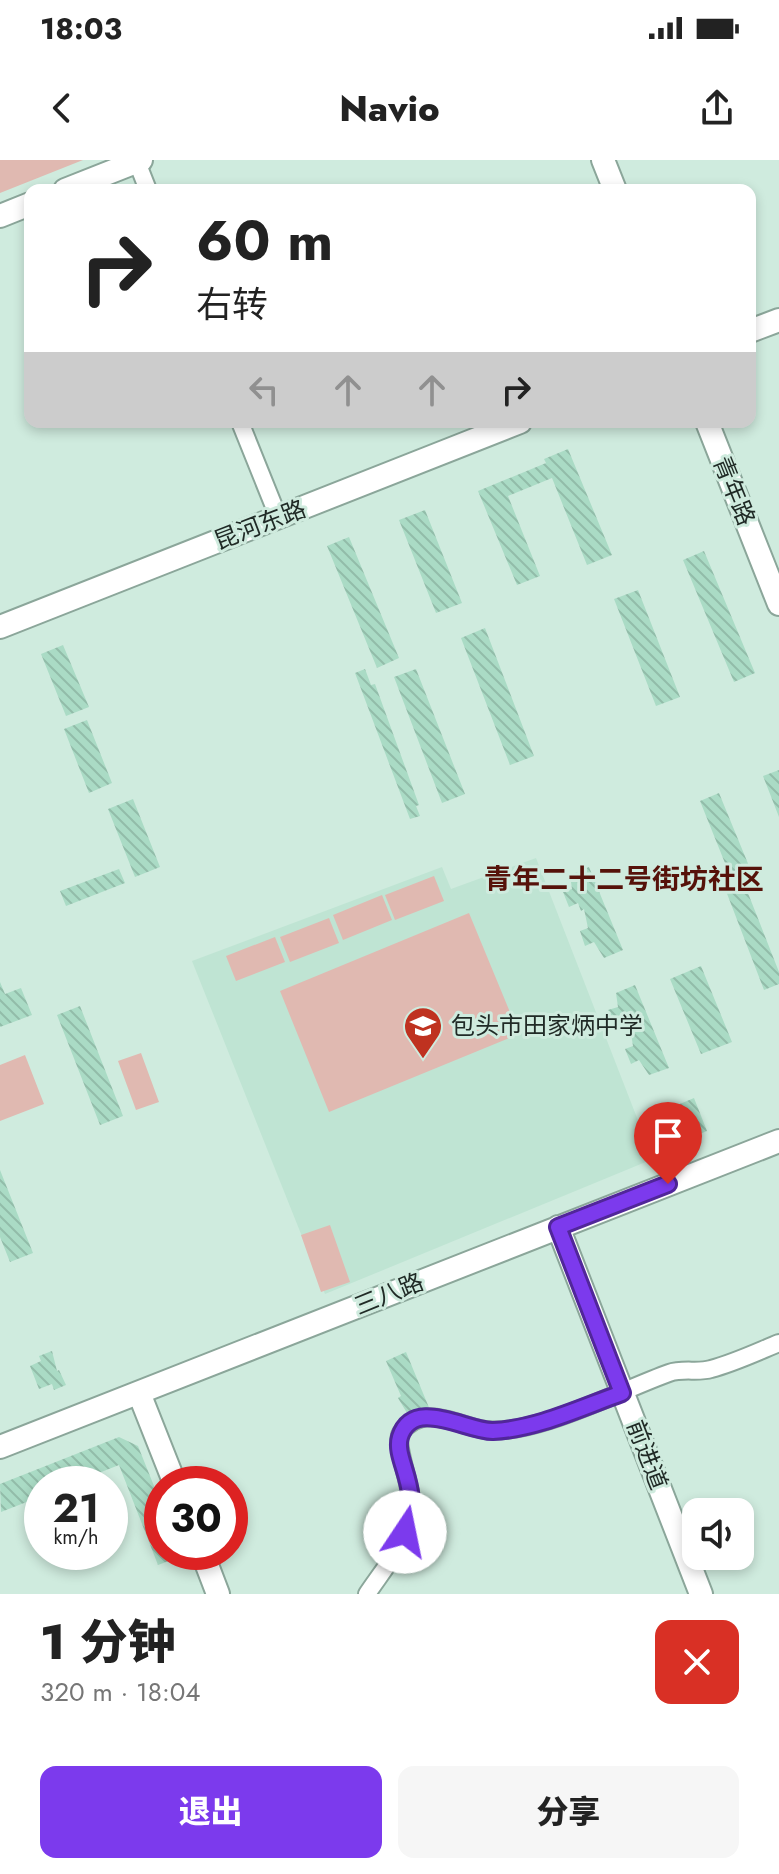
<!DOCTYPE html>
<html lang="zh">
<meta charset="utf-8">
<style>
:root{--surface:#fff;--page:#f6f6f6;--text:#222;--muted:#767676;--accent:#7c3aed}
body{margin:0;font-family:Jost,"Noto Sans SC",sans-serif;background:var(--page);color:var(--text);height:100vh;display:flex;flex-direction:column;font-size:30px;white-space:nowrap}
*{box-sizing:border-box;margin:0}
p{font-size:26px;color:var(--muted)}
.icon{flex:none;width:44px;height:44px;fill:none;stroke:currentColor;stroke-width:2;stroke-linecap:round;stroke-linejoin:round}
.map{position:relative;height:1434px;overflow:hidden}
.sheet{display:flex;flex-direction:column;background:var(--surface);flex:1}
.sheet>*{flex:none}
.guide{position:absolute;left:24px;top:24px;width:732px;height:244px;border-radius:16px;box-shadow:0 4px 12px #0003;background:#fff;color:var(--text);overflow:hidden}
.buttons{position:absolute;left:682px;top:1338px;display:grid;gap:16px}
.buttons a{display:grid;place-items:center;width:72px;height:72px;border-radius:16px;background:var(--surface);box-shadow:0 4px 12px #0003;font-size:40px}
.speed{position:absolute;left:24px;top:1306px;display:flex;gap:16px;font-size:40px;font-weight:700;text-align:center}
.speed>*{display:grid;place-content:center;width:104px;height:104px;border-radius:50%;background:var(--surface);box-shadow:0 4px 12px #0003;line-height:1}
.speed small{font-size:20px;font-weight:400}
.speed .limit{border:12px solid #d22;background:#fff;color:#111}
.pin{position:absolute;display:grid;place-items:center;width:68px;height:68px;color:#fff;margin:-82px -34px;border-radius:50% 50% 50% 0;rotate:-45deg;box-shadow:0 0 8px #0007}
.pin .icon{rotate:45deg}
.me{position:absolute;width:88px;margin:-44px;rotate:11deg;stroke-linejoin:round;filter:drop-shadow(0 0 6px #0008)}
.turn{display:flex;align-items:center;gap:28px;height:168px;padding:0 40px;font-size:36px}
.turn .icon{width:104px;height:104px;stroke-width:2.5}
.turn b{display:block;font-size:56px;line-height:68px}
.lanes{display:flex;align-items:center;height:76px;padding:0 40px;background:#0003;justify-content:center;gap:40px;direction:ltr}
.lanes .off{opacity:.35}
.round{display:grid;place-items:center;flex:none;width:84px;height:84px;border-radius:16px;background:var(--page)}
.summary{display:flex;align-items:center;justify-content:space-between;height:136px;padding:0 40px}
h1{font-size:48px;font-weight:800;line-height:60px}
.cta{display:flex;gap:16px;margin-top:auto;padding:16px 40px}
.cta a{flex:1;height:92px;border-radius:16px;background:var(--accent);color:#fff;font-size:32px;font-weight:800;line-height:92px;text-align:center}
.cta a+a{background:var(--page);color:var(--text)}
.status{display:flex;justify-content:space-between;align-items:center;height:56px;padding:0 40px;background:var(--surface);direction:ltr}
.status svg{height:22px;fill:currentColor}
header{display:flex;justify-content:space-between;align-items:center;height:104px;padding:0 40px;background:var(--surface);font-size:36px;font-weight:800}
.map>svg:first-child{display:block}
.built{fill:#bfe4d3}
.park{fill:#e0b9b1}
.building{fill:url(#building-back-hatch)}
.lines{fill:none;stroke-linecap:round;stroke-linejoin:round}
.street-casing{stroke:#8ba69a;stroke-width:20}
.secondary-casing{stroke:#8ba69a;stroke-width:26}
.street{stroke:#fff;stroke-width:16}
.secondary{stroke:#fff;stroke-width:22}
.route-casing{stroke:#51269a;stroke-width:20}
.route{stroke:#7c3aed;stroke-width:14}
.labels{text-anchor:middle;stroke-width:6;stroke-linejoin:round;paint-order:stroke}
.street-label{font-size:24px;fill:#202a26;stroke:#cfebde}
.poi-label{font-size:24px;fill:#202a26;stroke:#cfebde;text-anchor:start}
.quarter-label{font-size:28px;font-weight:bold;fill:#56120a;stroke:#cfebde}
</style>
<div class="status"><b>18:03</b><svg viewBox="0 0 49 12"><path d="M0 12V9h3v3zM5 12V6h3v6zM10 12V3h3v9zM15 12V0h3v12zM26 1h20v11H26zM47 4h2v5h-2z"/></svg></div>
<header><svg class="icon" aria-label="back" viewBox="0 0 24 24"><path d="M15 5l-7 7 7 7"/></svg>Navio<svg class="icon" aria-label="share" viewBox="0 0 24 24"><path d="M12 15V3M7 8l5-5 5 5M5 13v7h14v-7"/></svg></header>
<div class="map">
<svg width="779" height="1434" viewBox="0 0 779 1434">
<defs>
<pattern id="building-back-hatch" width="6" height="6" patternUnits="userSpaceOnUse" patternTransform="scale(2)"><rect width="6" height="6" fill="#aadbc5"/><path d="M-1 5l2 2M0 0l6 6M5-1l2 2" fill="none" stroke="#92bca9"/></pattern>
</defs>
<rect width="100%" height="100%" fill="#cfebde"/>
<path class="built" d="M536,698L653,999L325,1134L192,801L442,707L451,729Z"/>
<path class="park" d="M0,0H83L0,33Z
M434,716L444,741L395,760L385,735Z
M382,735L392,760L343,780L333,755Z
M469,753L519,874L329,952L280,831Z
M329,758L339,783L290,802L280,777Z
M275,777L285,802L236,821L226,796Z
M141,893L159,942L136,950L118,901Z
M25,895L44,944L0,961V905Z
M330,1065L350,1122L321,1132L301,1075Z"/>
<path class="building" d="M568,289L612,395L587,405L552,318L508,336L540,416L517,425L478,331L546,303L544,299Z
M425,350L462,443L436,453L399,360Z
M349,377L399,498L377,508L327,386Z
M704,391L755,513L734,522L683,400Z
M638,430L680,537L656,546L614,439Z
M485,468L534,596L510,605L461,478Z
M63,485L89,547L66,556L41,494Z
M365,509L371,525L375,524L419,645L416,646L420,656L410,659L355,513Z
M416,509L465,634L442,643L394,517Z
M87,560L112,623L89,633L64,569Z
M779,610V657L763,616Z
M719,633L749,706L729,713L700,641Z
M133,639L160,707L135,717L108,649Z
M589,707L623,790L604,798L594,782L585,786L580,771L588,768L584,749L581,751L578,743L569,747L563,732L572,729L570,715Z
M119,709L125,723L66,746L60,731Z
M744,723L779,812V824L764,830L726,731Z
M701,806L732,882L701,894L670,819Z
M0,822L5,834L21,828L32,855L0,867Z
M635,825L669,908L649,915L639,900L631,904L625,889L633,886L630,867L627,869L624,861L614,865L608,850L618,847L616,833Z
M80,846L123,956L100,965L57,855Z
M694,938L707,971L670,986L656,954Z
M0,1010L33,1093L10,1102L0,1077Z
M52,1191L57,1211L59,1210L66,1225L54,1230L52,1224L39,1229L30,1206L41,1201L39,1196Z
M406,1192L430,1250L410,1258L398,1238L401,1236L386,1201Z
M119,1277L138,1286L162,1346V1392H180L182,1396L158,1405L119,1305L71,1324H42V1336L1,1352L0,1324Z"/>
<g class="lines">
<g class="street-casing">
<path id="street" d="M137,2L148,30
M240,262L279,359
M367,1434C383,1410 405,1385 411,1355C416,1333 393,1286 401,1273C422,1242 459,1266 485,1270C535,1276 621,1230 669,1213C683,1208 698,1213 711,1209C734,1203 757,1192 779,1183"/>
</g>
<g class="secondary-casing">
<path id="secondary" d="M603,0L615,30
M65,30L141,0
M0,56L30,44
M750,171L779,160
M707,262L779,444
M0,467L520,262
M558,1067L701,1434
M139,1233L175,1324
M0,1287L779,981
M202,1392L218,1434"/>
</g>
<use href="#street" class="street"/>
<use href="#secondary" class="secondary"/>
</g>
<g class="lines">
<g class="route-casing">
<path id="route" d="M405,1372C423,1328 393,1300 400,1277C413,1236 468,1272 493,1271C537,1269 582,1247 622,1233L558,1067L668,1024"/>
</g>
<use href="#route" class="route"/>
</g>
<defs>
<g id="school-pin" transform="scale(2)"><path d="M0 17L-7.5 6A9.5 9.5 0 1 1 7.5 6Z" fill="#bf3220" stroke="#cfebde"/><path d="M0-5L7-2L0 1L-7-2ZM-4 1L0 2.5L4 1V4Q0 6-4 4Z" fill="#fff"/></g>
</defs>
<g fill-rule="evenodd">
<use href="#school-pin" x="423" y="866"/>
</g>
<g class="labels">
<g class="street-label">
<text transform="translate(734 331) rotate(68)" y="8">青年路</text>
<text transform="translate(260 365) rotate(-21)" y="8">昆河东路</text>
<text transform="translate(389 1134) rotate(-22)" y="8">三八路</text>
<text transform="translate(647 1295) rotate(69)" y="8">前进道</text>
</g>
<g class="poi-label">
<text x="451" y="874">包头市田家炳中学</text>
</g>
<g class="quarter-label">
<text x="624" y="729">青年二十二号街坊社区</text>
</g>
</g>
</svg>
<div class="buttons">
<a><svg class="icon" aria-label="sound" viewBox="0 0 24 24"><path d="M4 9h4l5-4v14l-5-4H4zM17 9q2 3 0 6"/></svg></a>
</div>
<div class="speed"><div>21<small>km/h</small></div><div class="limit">30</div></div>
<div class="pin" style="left:668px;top:1024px;background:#d93025"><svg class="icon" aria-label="arrive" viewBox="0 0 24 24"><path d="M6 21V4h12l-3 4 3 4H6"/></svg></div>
<svg class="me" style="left:405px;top:1372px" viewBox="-20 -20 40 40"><circle r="19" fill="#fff"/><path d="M0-13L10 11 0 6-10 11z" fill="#7c3aed"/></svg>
<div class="guide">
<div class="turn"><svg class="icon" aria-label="right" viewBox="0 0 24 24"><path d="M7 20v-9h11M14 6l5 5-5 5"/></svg><div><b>60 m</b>右转</div></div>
<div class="lanes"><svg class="icon off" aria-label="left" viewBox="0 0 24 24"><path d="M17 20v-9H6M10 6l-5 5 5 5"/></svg><svg class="icon off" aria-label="ahead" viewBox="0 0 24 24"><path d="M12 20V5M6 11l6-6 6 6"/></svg><svg class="icon off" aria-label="ahead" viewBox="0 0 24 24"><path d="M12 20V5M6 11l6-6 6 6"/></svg><svg class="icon" aria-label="right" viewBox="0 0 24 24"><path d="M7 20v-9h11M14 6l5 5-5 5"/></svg></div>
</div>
</div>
<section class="sheet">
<div class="summary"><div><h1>1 分钟</h1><p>320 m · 18:04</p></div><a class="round" style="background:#d93025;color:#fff"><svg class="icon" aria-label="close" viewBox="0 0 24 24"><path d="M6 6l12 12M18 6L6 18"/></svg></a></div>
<div class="cta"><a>退出</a><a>分享</a></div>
</section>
